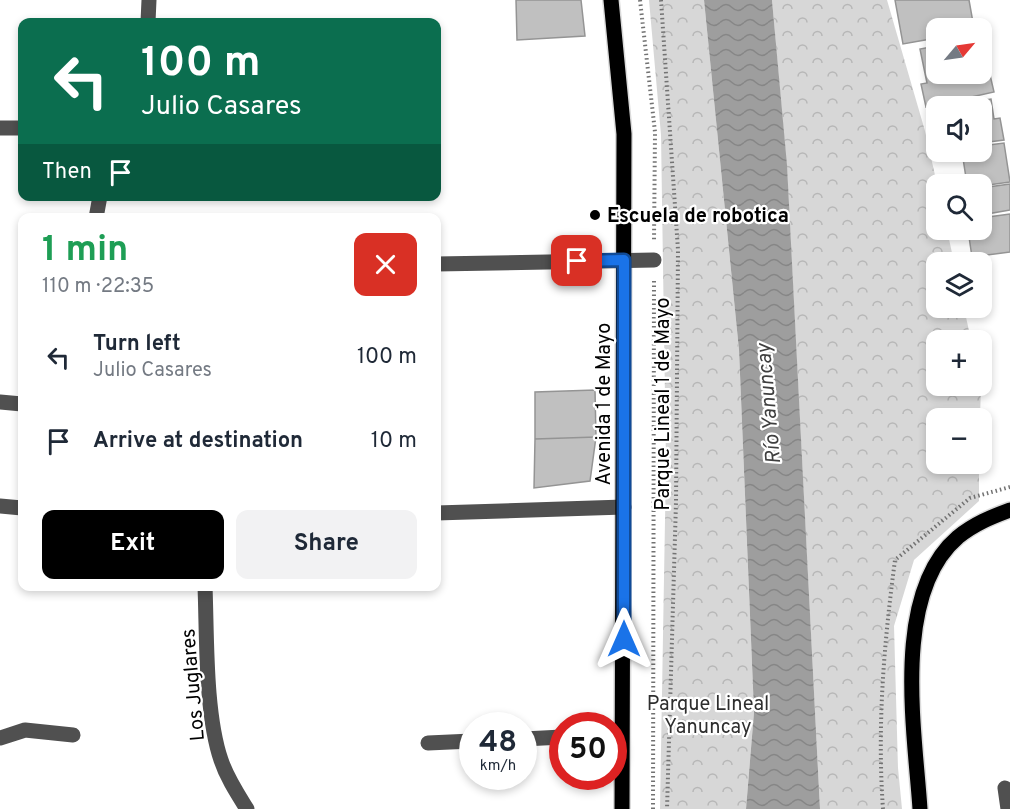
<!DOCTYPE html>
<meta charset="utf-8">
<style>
:root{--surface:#fff;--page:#f2f2f3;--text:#1f2937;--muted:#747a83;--accent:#000}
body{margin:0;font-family:Overpass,sans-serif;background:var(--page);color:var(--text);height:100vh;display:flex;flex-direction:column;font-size:22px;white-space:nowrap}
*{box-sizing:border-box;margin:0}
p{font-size:20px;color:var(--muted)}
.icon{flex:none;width:33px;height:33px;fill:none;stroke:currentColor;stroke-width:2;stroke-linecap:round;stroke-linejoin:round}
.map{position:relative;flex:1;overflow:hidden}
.drawer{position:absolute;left:18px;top:213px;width:423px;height:378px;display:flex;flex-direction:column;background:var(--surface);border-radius:12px;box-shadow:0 3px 9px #0003}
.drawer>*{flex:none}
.guide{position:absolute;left:18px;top:18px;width:423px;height:183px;border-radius:12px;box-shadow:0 3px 9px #0003;background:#0b6e4f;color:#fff;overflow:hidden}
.needle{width:39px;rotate:61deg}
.tools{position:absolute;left:926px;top:18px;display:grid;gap:12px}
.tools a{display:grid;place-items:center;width:66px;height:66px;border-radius:12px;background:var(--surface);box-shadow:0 3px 9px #0003;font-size:30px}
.speed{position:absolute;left:459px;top:712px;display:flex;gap:12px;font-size:30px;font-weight:700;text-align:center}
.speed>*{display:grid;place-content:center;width:78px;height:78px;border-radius:50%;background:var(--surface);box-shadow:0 3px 9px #0003;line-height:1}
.speed small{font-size:15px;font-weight:400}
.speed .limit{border:9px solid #d22;background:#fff;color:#111}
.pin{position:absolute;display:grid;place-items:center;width:51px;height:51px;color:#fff;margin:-26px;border-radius:12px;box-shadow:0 3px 9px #0006}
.me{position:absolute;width:66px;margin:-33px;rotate:0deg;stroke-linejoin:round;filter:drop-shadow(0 0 4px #0008)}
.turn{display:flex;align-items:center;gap:21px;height:126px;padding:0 24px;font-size:27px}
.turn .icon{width:78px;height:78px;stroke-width:2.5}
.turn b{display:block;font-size:42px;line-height:51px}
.then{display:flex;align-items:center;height:57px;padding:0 24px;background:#0003;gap:12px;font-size:22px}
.round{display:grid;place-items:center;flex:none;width:63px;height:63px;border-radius:12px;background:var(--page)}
.summary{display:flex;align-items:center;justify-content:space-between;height:102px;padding:0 24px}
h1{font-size:36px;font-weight:700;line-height:45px;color:#1e9e55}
.primary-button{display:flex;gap:12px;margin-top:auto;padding:12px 24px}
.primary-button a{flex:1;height:69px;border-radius:12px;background:var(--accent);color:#fff;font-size:24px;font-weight:700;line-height:69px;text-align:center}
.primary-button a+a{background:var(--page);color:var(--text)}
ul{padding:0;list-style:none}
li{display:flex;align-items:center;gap:18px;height:84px;padding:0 24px}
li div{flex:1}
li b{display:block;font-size:22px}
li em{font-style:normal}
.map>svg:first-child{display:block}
.park{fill:url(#park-crowns)}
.water{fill:url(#water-waves)}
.building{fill:#c0c0c0;stroke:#949494;stroke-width:1.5}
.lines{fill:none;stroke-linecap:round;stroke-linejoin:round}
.major-casing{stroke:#dbdbdb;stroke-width:18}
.path{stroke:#727272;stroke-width:4;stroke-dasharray:1.5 3;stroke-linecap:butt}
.minor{stroke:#505050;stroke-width:15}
.major{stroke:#000;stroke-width:15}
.route-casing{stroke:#114b97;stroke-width:15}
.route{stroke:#1a73e8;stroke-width:10}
.poi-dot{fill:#000;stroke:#fff;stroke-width:2}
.labels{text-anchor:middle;stroke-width:4.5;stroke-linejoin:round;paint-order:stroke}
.poi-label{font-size:20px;font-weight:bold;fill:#000;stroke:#fff;text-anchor:start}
.street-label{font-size:20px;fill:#000;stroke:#fff}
.park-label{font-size:20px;fill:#2e2e2e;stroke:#fff}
.water-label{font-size:21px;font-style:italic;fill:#3f3f3f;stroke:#fff}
</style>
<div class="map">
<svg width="1010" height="809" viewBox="0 0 1010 809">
<defs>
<pattern id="park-crowns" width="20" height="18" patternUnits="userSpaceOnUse" patternTransform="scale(1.5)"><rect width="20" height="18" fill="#d7d7d7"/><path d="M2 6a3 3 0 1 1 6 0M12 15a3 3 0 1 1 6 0" fill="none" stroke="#b7b7b7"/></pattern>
<pattern id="water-waves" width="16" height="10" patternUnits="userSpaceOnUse" patternTransform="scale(1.5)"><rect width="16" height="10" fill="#9e9e9e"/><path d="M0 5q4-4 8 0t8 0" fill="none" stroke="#868686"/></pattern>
</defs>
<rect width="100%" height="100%" fill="#fff"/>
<path class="park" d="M649,0H704L739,350L754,712L746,809H660L666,463L661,135Z
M772,0H887L925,131L937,184L936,230H947L954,262H936V308H964L971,340H936V386H981L980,418H936V464H979V501L914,560L894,626L898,768L902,809H820L787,170Z"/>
<path class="water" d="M704,0H772L787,165L820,809H746L754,712L739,350Z"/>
<path class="building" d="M516,0H581L585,36L517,40Z
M895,0H969L974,28H936V38L903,44Z
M981,36L994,92L926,107L921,84L927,83L920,49L936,46V74H981Z
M991,99L994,119L1000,118L1004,140L981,143V106H942Z
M1004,143L1010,182L981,186L967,184L962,152H981V146Z
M1010,184V210L981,215V188Z
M1010,214V252L972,257L968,230H981V218Z
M595,390L596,437L535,439V392Z
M596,437L590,481L534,488L535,439Z"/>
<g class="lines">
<g class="major-casing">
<path id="major" d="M611,0L624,134L622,809
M920,809C915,732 891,594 958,537C974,524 991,517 1010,510"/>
</g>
<path class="path" d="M640,0L655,132L654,241
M661,0L678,250L676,502L667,809
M653,809L654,279
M883,809C877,725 884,643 895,560L970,498L1010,487"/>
<path class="minor" d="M148,22L149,0
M0,128H22
M96,218L100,196
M436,264L654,260
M0,402L22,404
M0,506L22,508
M436,513L624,507
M205,586C207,637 205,713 221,760C227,778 237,793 247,809
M0,738L25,730L73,735
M524,739L562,737
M428,743L472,741
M1005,788L1008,809"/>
<use href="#major" class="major"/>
</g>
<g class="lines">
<g class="route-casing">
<path id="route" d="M577,261L624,260V639"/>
</g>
<use href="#route" class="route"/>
</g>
<circle class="poi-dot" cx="595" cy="215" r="6"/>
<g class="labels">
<g class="poi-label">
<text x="607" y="222">Escuela de robotica</text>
</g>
<g class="street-label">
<text transform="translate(603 404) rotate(-90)" y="7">Avenida 1 de Mayo</text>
<text transform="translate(662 404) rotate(-90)" y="7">Parque Lineal 1 de Mayo</text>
<text transform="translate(192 685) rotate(-95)" y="7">Los Juglares</text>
</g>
<g class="park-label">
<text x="708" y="710">Parque Lineal<tspan x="708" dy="23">Yanuncay</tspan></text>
</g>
<g class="water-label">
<text transform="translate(768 404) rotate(-95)" y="7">Río Yanuncay</text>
</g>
</g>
</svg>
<div class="tools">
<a><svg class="needle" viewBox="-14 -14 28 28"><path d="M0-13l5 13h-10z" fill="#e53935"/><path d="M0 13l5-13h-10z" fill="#747a83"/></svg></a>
<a><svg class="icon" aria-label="sound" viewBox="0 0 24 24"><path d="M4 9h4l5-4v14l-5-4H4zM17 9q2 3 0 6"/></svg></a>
<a><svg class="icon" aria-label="search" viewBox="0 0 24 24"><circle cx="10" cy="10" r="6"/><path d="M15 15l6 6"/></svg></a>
<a><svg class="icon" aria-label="layers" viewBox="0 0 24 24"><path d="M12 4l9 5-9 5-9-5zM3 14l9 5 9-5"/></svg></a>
<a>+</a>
<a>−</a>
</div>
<div class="speed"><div>48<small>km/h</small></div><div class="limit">50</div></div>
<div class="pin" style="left:577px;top:261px;background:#d93025"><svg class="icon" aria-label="arrive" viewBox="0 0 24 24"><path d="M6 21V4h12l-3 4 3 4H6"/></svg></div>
<svg class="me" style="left:624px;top:639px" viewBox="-20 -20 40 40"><path d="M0-17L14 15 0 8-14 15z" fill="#1a73e8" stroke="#fff" stroke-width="4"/></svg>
<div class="guide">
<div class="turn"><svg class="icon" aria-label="left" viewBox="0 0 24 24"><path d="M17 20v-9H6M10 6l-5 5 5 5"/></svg><div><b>100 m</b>Julio Casares</div></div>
<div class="then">Then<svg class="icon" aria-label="arrive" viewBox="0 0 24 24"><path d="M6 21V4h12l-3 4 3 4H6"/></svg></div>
</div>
<section class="drawer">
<div class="summary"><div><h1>1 min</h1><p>110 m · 22:35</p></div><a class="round" style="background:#d93025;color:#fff"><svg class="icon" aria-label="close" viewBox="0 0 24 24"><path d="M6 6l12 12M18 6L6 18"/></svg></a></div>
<ul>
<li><svg class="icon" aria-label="left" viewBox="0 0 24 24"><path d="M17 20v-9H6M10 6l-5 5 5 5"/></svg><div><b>Turn left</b><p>Julio Casares</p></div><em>100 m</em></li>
<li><svg class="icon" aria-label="arrive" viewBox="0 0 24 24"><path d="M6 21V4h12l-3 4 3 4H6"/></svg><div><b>Arrive at destination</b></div><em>10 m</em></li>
</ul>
<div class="primary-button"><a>Exit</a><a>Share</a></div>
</section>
</div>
